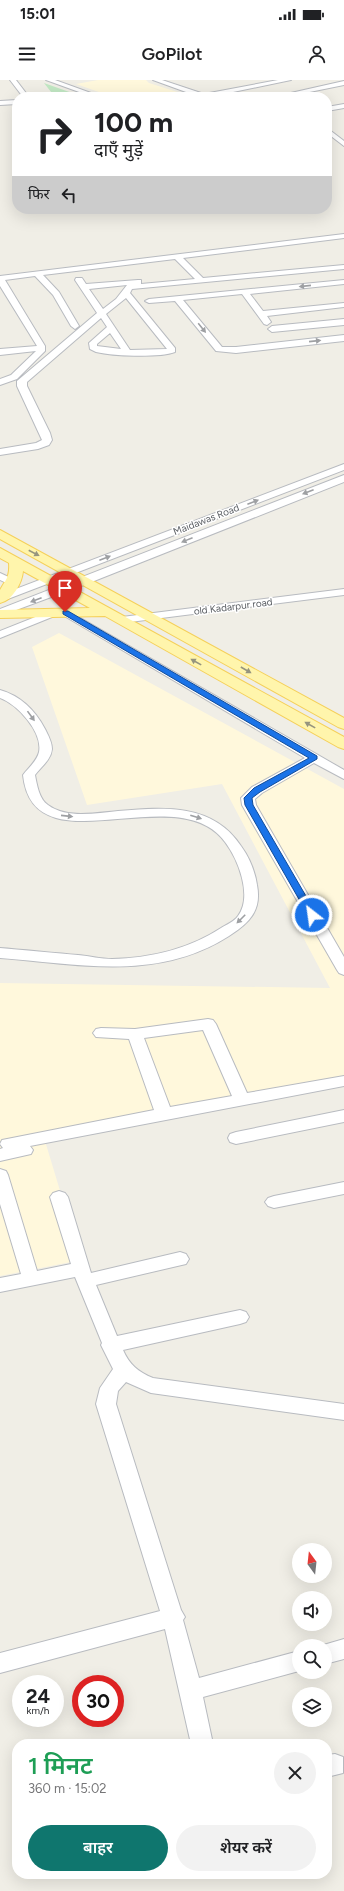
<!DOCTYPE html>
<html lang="hi">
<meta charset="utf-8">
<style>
:root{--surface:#fff;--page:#f2f2f2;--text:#202124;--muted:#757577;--accent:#0f766e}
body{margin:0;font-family:Figtree,"Noto Sans Devanagari",sans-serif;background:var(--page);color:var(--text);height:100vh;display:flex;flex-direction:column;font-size:15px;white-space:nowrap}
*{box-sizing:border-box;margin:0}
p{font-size:13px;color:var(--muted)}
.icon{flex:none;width:22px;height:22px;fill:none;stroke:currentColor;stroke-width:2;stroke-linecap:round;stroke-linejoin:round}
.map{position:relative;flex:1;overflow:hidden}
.sheet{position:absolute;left:12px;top:1659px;width:320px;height:140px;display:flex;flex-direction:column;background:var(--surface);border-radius:16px;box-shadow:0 4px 16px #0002}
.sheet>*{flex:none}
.banner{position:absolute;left:12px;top:12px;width:320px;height:122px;border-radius:16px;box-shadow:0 4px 16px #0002;background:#fff;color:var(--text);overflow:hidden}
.needle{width:26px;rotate:345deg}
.fabs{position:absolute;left:292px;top:1463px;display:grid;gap:8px}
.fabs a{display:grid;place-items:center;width:40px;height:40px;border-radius:50%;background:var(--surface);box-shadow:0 4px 16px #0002;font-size:20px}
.speed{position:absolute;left:12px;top:1595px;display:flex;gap:8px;font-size:20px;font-weight:700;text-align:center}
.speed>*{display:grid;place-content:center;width:52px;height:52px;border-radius:50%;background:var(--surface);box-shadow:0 4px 16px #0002;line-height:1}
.speed small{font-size:10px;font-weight:400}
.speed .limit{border:6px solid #d22;background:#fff;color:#111}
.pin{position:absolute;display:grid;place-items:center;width:34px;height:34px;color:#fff;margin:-41px -17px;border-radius:50% 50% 50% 0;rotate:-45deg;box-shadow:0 0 4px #0007}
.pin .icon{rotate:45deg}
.me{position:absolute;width:44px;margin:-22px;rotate:330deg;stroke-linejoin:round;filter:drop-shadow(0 0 3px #0008)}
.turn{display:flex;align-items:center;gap:14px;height:84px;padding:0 16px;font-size:18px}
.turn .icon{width:52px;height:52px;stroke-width:2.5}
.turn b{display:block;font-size:28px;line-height:34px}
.then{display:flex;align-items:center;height:38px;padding:0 16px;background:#0003;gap:8px;font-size:15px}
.round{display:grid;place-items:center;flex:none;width:42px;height:42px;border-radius:21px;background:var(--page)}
.headline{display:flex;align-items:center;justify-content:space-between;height:68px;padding:0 16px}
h1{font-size:24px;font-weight:600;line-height:30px;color:#1e9e55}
.primary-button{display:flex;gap:8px;margin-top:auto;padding:8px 16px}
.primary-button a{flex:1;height:46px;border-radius:24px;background:var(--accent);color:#fff;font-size:16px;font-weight:600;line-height:46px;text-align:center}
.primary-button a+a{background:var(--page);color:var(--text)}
.status{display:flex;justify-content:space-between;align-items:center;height:28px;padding:0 20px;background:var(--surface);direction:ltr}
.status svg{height:11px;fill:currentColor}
header{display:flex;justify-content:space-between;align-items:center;height:52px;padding:0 16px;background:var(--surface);font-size:18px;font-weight:600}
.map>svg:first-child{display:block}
.commercial{fill:#fff8dc}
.green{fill:#c2e8c4}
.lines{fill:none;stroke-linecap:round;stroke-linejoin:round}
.minor-casing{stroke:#b8bbc0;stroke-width:2}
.major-casing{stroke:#f5d05a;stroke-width:2}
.minor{fill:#fff;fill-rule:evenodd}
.major{fill:#fff5ac;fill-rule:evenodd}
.oneway{fill:#9ea0a3}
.oneway2{fill:#96957e}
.route{fill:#1a73e8;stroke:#114b97}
.labels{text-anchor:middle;stroke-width:3;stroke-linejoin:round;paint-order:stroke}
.far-street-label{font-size:10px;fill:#5d6166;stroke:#fff}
</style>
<div class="status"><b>15:01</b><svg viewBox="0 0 49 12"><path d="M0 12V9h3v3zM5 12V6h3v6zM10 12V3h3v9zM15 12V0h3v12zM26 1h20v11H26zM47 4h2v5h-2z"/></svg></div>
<header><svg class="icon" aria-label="menu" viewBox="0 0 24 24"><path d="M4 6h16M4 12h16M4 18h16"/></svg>GoPilot<svg class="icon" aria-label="person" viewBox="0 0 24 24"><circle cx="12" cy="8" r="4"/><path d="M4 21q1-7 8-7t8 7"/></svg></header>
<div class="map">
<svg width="344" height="1811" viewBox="0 0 344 1811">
<rect width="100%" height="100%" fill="#f0eee6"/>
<path class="commercial" d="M98,0H146L149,3L190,16L113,17L76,4Z
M59,553L344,709V997L45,1061L81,1180L0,1196V903L330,908L222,704L87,725L32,567Z"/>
<path class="green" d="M44,3L75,14L67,15L66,17H55Z"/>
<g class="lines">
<g class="minor-casing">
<path id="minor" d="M10,0H16L29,17H23Z
M46,0H55L102,17H93Z
M153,0H162L204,14L278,0H291L209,17H196L197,16Z
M344,1V5L285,17H273Z
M17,20V24L0,25V21Z
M344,24V28L327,31V27Z
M327,48L344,61V66L327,53Z
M344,154V158L183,178L203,198L344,185V189L132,209L130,213L175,268V272C159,278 113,276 96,272L90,269L89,263L107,247L101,238L27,302V306L50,353L52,360L49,365L38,369L0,375V369L36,363L42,360L17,306V301L97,233L75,200L76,198H82L86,204L138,200H141V204L195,199L175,179L43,195L59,212L79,246L75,249L71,246L53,215L35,196L5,200L45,266V271L17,299L0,305V299L11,295L36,271L0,275V269L37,266L0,206V196ZM127,205L116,219L103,229L89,209ZM126,218L167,269L130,270L106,234ZM110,253L121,269L97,266V264Z
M344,200V204L250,214L263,231L344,223V227L267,236L271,242L267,245L264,244L242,214L183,220L222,267H236L344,255V261L236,273L216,271L175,221L149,223L145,221L149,219Z
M344,239V245L272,252L268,249L272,246Z
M344,384V390L0,522V515Z
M344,395V402L89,503L0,536V529Z
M0,493L17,501L19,503L13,506L0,500Z
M344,509V515L122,543L116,540L122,537Z
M65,529L344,690V699L314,683L262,713L255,719L256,725L344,877V895L339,893L337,890L242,725L241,718L252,707L305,678L61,534L59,532Z
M53,530L57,531L59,533L57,535L0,558V551Z
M0,610C21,616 35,630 45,649C48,655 52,662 52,669C51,680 41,687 35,695C37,705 39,719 48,725C67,739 96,733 118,731C164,727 213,723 241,766C249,777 255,791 257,805C262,831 249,843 229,856C157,902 79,884 0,878V868C26,870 52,873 78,875C90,876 101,879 112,879C150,878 189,869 221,848C226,845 235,841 238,836C253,816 238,779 225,762C177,696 33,791 23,695C28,688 37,681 39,672C43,652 17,624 0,618Z
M208,939L213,940L216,944L247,1013L344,996V1006L30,1066L33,1070L31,1074L0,1081V1069L3,1068L0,1064L2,1060L154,1030L129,959L96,957L93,953L96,949L101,948L135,949ZM203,950L232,1016L170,1027L144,958Z
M344,1030V1042L236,1064L230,1062L228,1058L230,1054L236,1052Z
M0,1089L6,1091L8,1095L37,1191L71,1184L50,1117L53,1113L59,1111L65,1113L68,1117L91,1193L180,1172L186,1174L189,1179L186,1184L96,1205L117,1256L240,1230L246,1232L249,1237L246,1242L240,1244L123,1270C129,1284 138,1292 153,1298L344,1324V1340L151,1313L126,1302L118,1311L116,1324L181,1530L185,1537L183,1540L199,1598L299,1571V1591L203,1617L213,1664H191L165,1549L0,1593V1573L160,1531L96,1324L100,1308L113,1289L101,1265L102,1263L75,1197L0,1212V1198L21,1194L0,1124Z
M344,1102V1114L274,1128L268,1126L265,1122L268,1118L274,1116Z
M344,1559V1579L325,1584V1566H320Z
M335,1674L343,1677V1693L327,1697V1675Z"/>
</g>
<g class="major-casing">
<path id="major" d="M0,450L344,638V649L338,647L0,459Z
M0,468L344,657V669L338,667L105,536L0,538V530L90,528L23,491C22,503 13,520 0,523C0,520 0,513 0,510C6,499 10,497 9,483L0,478Z"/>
</g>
<use href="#minor" class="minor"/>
<use href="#major" class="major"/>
</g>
<defs><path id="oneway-solid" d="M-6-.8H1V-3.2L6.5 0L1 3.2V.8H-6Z"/></defs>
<g class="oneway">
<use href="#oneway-solid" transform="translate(305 206) rotate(174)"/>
<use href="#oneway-solid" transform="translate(202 248) rotate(51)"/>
<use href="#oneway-solid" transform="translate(315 261) rotate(-6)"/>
<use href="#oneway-solid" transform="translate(308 412) rotate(159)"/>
<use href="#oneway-solid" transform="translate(253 422) rotate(-21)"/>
<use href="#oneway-solid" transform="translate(187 460) rotate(158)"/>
<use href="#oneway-solid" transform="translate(105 478) rotate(-21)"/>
<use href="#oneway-solid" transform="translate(36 520) rotate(159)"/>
<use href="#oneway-solid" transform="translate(31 636) rotate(54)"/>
<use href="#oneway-solid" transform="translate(67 736) rotate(6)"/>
<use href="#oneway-solid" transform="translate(196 737) rotate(18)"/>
<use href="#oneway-solid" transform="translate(241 839) rotate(135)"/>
</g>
<g class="oneway2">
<use href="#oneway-solid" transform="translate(34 473) rotate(28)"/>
<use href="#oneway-solid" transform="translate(196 582) rotate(-151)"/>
<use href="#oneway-solid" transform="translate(246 590) rotate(30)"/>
<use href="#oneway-solid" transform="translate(310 645) rotate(-151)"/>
</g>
<path class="route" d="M63,531H68L317,676V679L260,712L252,718L253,725L317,835L315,837H309L308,835L245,725L244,718L254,708L309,678L63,534Z"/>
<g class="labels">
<g class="far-street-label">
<text transform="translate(206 439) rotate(-21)" y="4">Maidawas Road</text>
<text transform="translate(233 526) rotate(-7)" y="4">old Kadarpur road</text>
</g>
</g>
</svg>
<div class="fabs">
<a><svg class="needle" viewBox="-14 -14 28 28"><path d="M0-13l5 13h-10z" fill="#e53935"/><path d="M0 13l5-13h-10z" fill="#757577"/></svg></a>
<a><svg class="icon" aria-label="sound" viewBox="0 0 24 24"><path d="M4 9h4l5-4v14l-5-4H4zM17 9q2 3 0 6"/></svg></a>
<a><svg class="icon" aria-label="search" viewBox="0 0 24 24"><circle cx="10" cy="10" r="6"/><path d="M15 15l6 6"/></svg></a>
<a><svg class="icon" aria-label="layers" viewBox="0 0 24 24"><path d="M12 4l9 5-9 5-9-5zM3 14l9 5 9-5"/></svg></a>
</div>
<div class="speed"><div>24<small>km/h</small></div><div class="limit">30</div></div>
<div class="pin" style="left:65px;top:532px;background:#d93025"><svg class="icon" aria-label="arrive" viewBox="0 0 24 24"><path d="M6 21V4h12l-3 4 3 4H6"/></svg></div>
<svg class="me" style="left:312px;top:835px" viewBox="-20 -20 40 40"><circle r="17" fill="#1a73e8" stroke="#fff" stroke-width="3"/><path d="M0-11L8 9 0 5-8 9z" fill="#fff"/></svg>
<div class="banner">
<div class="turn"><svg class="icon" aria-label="right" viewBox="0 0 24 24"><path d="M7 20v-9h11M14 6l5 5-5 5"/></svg><div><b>100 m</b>दाएँ मुड़ें</div></div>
<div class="then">फिर<svg class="icon" aria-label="left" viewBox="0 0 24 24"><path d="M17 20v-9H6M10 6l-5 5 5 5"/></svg></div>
</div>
<section class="sheet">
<div class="headline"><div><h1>1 मिनट</h1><p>360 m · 15:02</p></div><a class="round"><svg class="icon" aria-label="close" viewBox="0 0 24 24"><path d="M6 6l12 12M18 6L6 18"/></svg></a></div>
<div class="primary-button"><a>बाहर</a><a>शेयर करें</a></div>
</section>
</div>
